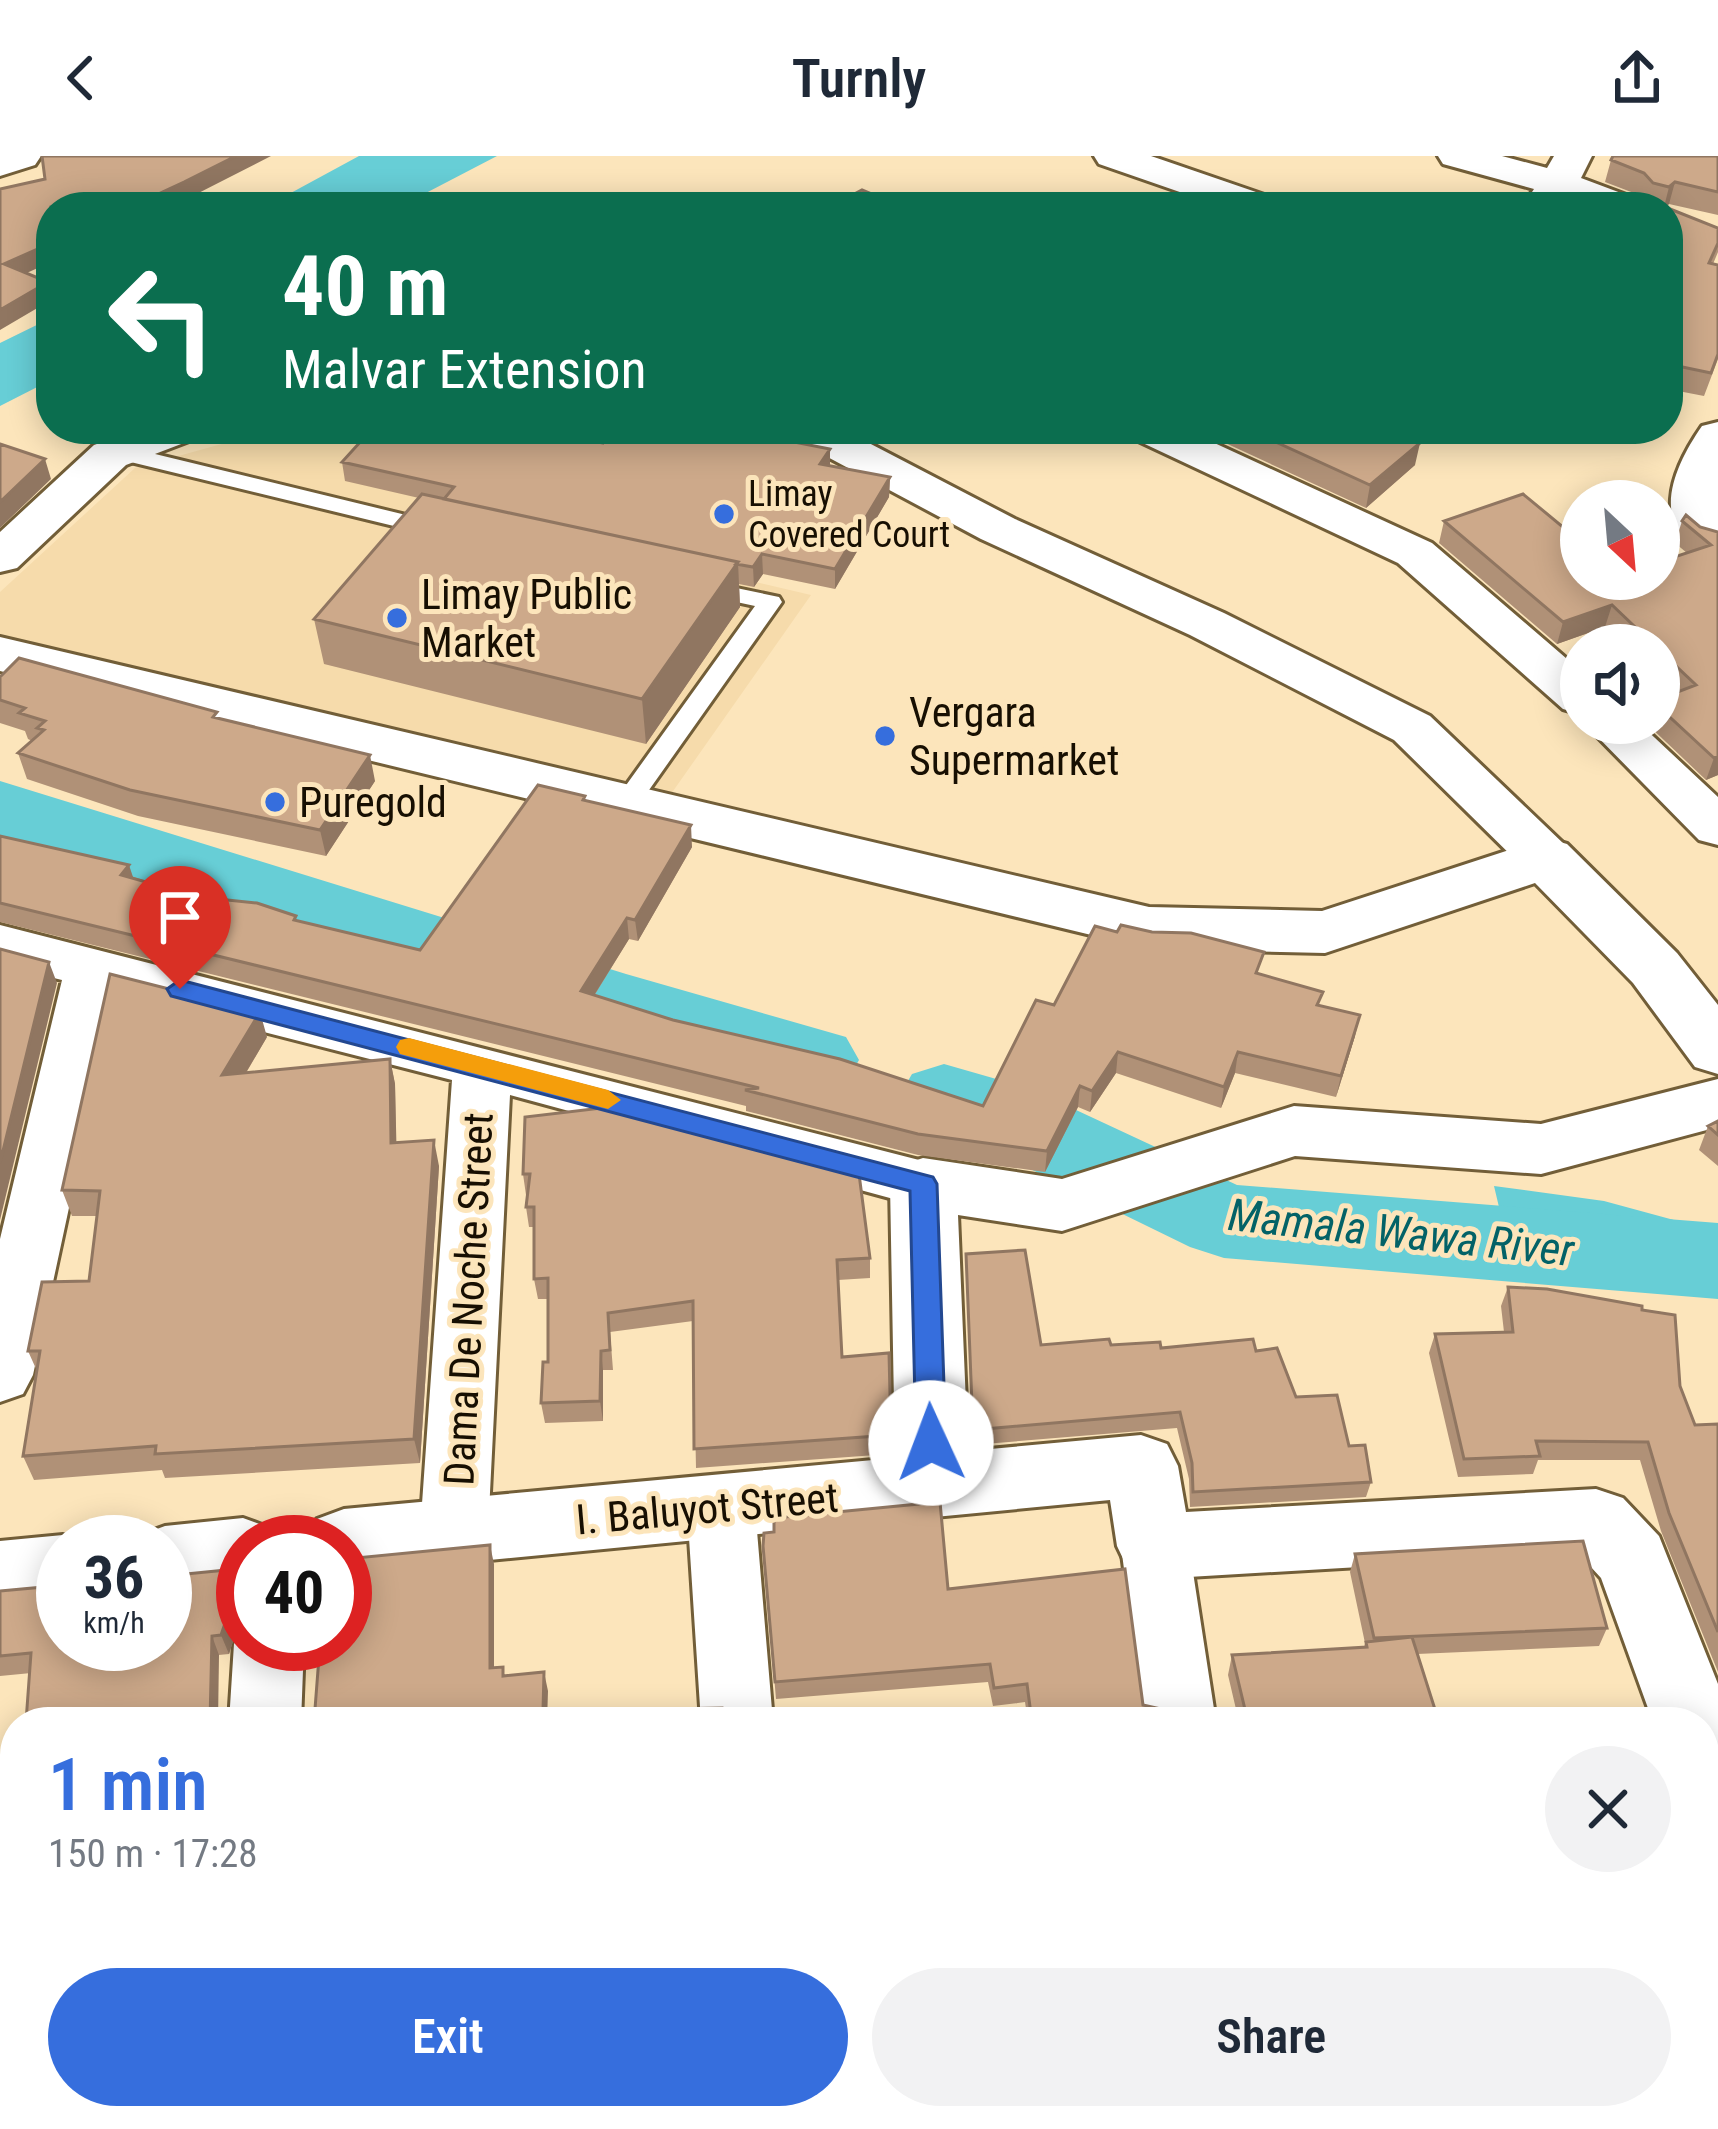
<!DOCTYPE html>
<meta charset="utf-8">
<style>
:root{--surface:#fff;--page:#f2f2f3;--text:#1f2937;--muted:#747a83;--accent:#366edd}
body{margin:0;font-family:"Roboto Condensed",sans-serif;background:var(--page);color:var(--text);height:100vh;display:flex;flex-direction:column;font-size:45px;white-space:nowrap}
*{box-sizing:border-box;margin:0}
p{font-size:39px;color:var(--muted)}
.icon{flex:none;width:66px;height:66px;fill:none;stroke:currentColor;stroke-width:2;stroke-linecap:round;stroke-linejoin:round}
.map{position:relative;flex:1;overflow:hidden}
.side{position:absolute;left:0px;top:1551px;width:1719px;height:423px;display:flex;flex-direction:column;background:var(--surface);border-radius:48px 48px 0 0;box-shadow:0 6px 30px #0003}
.side>*{flex:none}
.banner{position:absolute;left:36px;top:36px;width:1647px;height:252px;border-radius:48px;box-shadow:0 6px 30px #0003;background:#0b6e4f;color:#fff;overflow:hidden}
.needle{width:78px;rotate:154deg}
.fabs{position:absolute;left:1560px;top:324px;display:grid;gap:24px}
.fabs a{display:grid;place-items:center;width:120px;height:120px;border-radius:50%;background:var(--surface);box-shadow:0 6px 30px #0003;font-size:60px}
.speed{position:absolute;left:36px;top:1359px;display:flex;gap:24px;font-size:60px;font-weight:700;text-align:center}
.speed>*{display:grid;place-content:center;width:156px;height:156px;border-radius:50%;background:var(--surface);box-shadow:0 6px 30px #0003;line-height:1}
.speed small{font-size:30px;font-weight:400}
.speed .limit{border:18px solid #d22;background:#fff;color:#111}
.pin{position:absolute;display:grid;place-items:center;width:102px;height:102px;color:#fff;margin:-123px -51px;border-radius:50% 50% 50% 0;rotate:-45deg;box-shadow:0 0 12px #0007}
.pin .icon{rotate:45deg}
.me{position:absolute;width:132px;margin:-66px;rotate:358deg;stroke-linejoin:round;filter:drop-shadow(0 0 9px #0008)}
.turn{display:flex;align-items:center;gap:42px;height:252px;padding:0 48px;font-size:54px}
.turn .icon{width:156px;height:156px;stroke-width:2.5}
.turn b{display:block;font-size:84px;line-height:102px}
.round{display:grid;place-items:center;flex:none;width:126px;height:126px;border-radius:63px;background:var(--page)}
.head{display:flex;align-items:center;justify-content:space-between;height:204px;padding:0 48px}
h1{font-size:72px;font-weight:600;line-height:90px;color:var(--accent)}
.button{display:flex;gap:24px;margin-top:auto;padding:24px 48px}
.button a{flex:1;height:138px;border-radius:72px;background:var(--accent);color:#fff;font-size:48px;font-weight:600;line-height:138px;text-align:center}
.button a+a{background:var(--page);color:var(--text)}
header{display:flex;justify-content:space-between;align-items:center;height:156px;padding:0 48px;background:var(--surface);font-size:54px;font-weight:600}
.map>svg:first-child{display:block}
.built{fill:#f6dbab}
.green{fill:#cfa2d5}
.water{fill:#67ced6}
.lines{fill:none;stroke-linecap:round;stroke-linejoin:round}
.river{fill:#67ced6;fill-rule:evenodd}
.lane-casing{stroke:#725e38;stroke-width:6}
.street-casing{stroke:#725e38;stroke-width:6}
.secondary-casing{stroke:#725e38;stroke-width:6}
.lane{fill:#fff;fill-rule:evenodd}
.street{fill:#fff;fill-rule:evenodd}
.secondary{fill:#fff;fill-rule:evenodd}
.wall{fill:#b09177}
.shaded-wall{fill:#907661}
.building{fill:#cda98a;stroke:#907661;stroke-width:3}
.route{fill:#366edd;stroke:#234890;stroke-width:3}
.slow{fill:#f59e0b}
.poi-dot{fill:#366edd;stroke:#fce5bb;stroke-width:4.5}
.labels{text-anchor:middle;stroke-width:10;stroke-linejoin:round;paint-order:stroke}
.far-poi-label{font-size:36px;fill:#170f02;stroke:#fce5bb;text-anchor:start}
.poi-label{font-size:42px;fill:#170f02;stroke:#fce5bb;text-anchor:start}
.street-label{font-size:42px;fill:#170f02;stroke:#fce5bb}
.water-label{font-size:45px;font-style:italic;fill:#036267;stroke:#fce5bb}
</style>
<header><svg class="icon" aria-label="back" viewBox="0 0 24 24"><path d="M15 5l-7 7 7 7"/></svg>Turnly<svg class="icon" aria-label="share" viewBox="0 0 24 24"><path d="M12 15V3M7 8l5-5 5 5M5 13v7h14v-7"/></svg></header>
<div class="map">
<svg width="1718" height="1973" viewBox="0 0 1718 1973">
<rect width="100%" height="100%" fill="#fce5bb"/>
<path class="built" d="M276,273H617L536,375L811,439L671,638L0,484V436L135,312Z"/>
<path class="green" d="M805,1959H1011L1013,1973H806Z"/>
<path class="water" d="M359,0H497L399,51H265Z
M51,162V224L0,250V187Z
M1494,1030L1604,1045L1718,1076V1134L1516,1123Z"/>
<g class="lines">
<path class="river" d="M0,625L626,818L846,881L859,904L846,927L814,937L581,868L0,681Z
M944,908L1031,933L1237,1029L1718,1067V1143L1224,1102L1190,1091L969,983L912,966L898,942L912,918Z"/>
<g class="lane-casing">
<path id="lane" d="M118,289L443,368L447,373L435,380L110,301V291Z
M698,424L779,441L782,446L637,651H619L615,645L619,639L755,450L690,436L686,431Z"/>
</g>
<g class="street-casing">
<path id="street" d="M1094,0H1151L1276,43L1282,51H1223L1099,8Z
M1438,0H1502L1547,12L1554,0H1592L1581,22L1637,43L1643,51H1586L1567,44L1562,51H1522L1534,33L1443,8Z
M1718,266V397C1644,379 1672,313 1702,270Z
M139,273H203L197,282L126,309L17,412L0,416V376L94,289Z
M786,273H842L1015,363L1224,457L1430,560L1565,689L1573,702L1565,715L1546,720L1527,715L1394,584L1190,479L981,383L792,282Z
M1126,273H1184L1432,387L1581,515V558L1563,553L1398,407L1132,282Z
M1584,567H1639L1718,641V689L1699,684Z
M0,769L923,1005L945,1012L953,1028L945,1044L923,1051L510,939L488,1376L478,1397L454,1405L430,1397L420,1376L452,924L115,838L33,1219L23,1238L0,1246V1083L62,824L0,809Z
M721,1322L745,1331L755,1351L773,1566H701L687,1351L697,1331Z
M1155,1360L1179,1369L1189,1390L1216,1566H1144L1121,1390L1131,1369Z
M243,1468V1488H304L301,1566H229L234,1488Z
M208,1959H288V1973H206Z
M725,1959H805L807,1973H725Z
M1197,1959H1277L1281,1973H1199Z"/>
</g>
<g class="secondary-casing">
<path id="secondary" d="M0,0H41L35,9L0,20Z
M0,481L1149,751L1322,755L1546,682L1567,688L1677,797L1718,849V918L1695,911L1633,827L1535,727L1325,797L1149,793L0,515Z
M1718,923V971L1541,1018L1295,1000L1062,1075L958,1059L968,1295L1141,1279L1167,1288L1178,1310L1186,1356L1596,1333L1623,1342L1659,1380L1718,1528V1671L1704,1665V1566H1653L1601,1422L1579,1398L1155,1423L1128,1413L1117,1390L1110,1344L345,1418V1386H306L317,1363L344,1353L895,1302L890,1028L899,1010L923,1002L1062,1023L1294,950L1541,968Z
M243,1362L270,1372L277,1386H243V1428L165,1436V1386H135L138,1380L165,1370Z
M63,1379L83,1386H63V1445L0,1451V1385Z"/>
</g>
<use href="#lane" class="lane"/>
<use href="#street" class="street"/>
<use href="#secondary" class="secondary"/>
</g>
<path class="wall" d="M1718,0V59L1669,48L1666,51L1647,49L1639,39L1605,26L1611,4Z
M1668,57L1718,72V96L1713,108L1718,109V203L1704,240L1668,233Z
M1195,273H1388L1415,309L1366,352Z
M603,287L830,310L890,321L889,341L835,433L763,418L754,431L739,428L740,451L646,588L324,508L314,463L419,342L345,325L342,306Z
M1444,365L1581,423H1659L1687,397L1675,387L1682,365L1718,376V619L1706,624L1646,567H1659V543L1674,537L1659,522V489H1624L1605,471L1557,488L1439,387Z
M0,521L218,562L375,625L326,700L138,660L27,623L18,597L32,585L28,583L25,575L0,567Z
M585,640V644L692,691L638,785L629,783L594,840L673,864L983,950L1054,849L1260,818L1320,849L1355,880L1336,941L1235,917L1221,952L1116,917L1090,956L1078,951L1045,1016L918,999L746,955V950L0,766V680L199,741L420,794Z
M267,881L246,917L390,903L395,928L396,987L439,1010L420,1307L165,1322L162,1314L34,1324L23,1300L37,1215L28,1195L89,1125L97,1060H72L62,1034Z
M525,961L870,1102V1122L838,1124L842,1201L889,1197L890,1298L696,1312L693,1165L610,1176L613,1214H603V1265L545,1267L541,1247L548,1206V1143H538L534,1123V1071H529L526,1051L528,1039H526L523,1018Z
M1718,965V1010L1699,994L1708,970Z
M966,1098L1041,1189H1111L1256,1195L1296,1241L1349,1290L1371,1326L1366,1341L1190,1351L1189,1323L1177,1272L972,1289Z
M1508,1131L1642,1154L1680,1230L1695,1269L1718,1268V1516L1661,1375L1640,1304H1538L1533,1318L1458,1321L1429,1197L1435,1178L1504,1176L1501,1150Z
M763,1390L948,1433L1143,1549L1164,1566H1028L1025,1546L993,1550L988,1526L776,1543Z
M1355,1398L1607,1472L1599,1490L1417,1498L1439,1566H1239L1228,1519L1232,1499L1364,1491L1365,1487L1350,1416Z
M0,1435L239,1466L229,1498L0,1520Z
M15,1655V1959H203L201,1973H0V1813L5,1738H0V1656Z
M1718,1687V1892L1704,1853V1688Z
M1314,1959H1497L1448,1966L1447,1962L1316,1971Z
M1519,1959H1688L1692,1973H1521Z"/>
<path class="shaded-wall" d="M236,0H271L171,51H130Z
M1675,26L1669,48L1664,51L1669,31Z
M51,87V106L9,125L4,108Z
M48,126L51,144L0,174V154Z
M1420,287L1415,309L1366,352L1370,329Z
M830,293V313L820,308Z
M45,303L51,323L0,372V346Z
M890,321L889,341L835,433V413Z
M762,398L763,418L754,431L753,411Z
M738,406L740,451L646,588L642,543Z
M1612,449L1605,471L1557,488L1563,466Z
M370,599L375,625L326,700L320,674Z
M1718,600V619L1706,624L1714,602Z
M691,669L692,691L638,785L635,764Z
M129,709L136,730L121,719Z
M627,762L629,783L583,857L581,835Z
M49,806L57,827L0,1064V1007Z
M260,856L267,881L229,945L222,919Z
M1360,859L1355,880L1336,941L1341,920Z
M1118,896L1116,917L1090,956L1092,935Z
M1238,896L1235,917L1221,952L1224,931Z
M390,903L395,928L397,1013L391,987Z
M1080,930L1078,951L1045,1016L1047,995Z
M434,984L439,1010L420,1307L414,1283Z
M601,1195L603,1214V1265L600,1245Z
M490,1389L494,1408V1530L490,1512Z
M242,1394L243,1465L239,1466L229,1498L221,1479Z
M212,1480L219,1499L218,1566H210Z
M544,1516L548,1535L547,1566L543,1555Z
M1714,1830L1704,1845V1833Z
M192,1959H203L201,1973H192Z"/>
<path class="building" d="M42,0H236L184,26L130,51H51V87L4,108L48,126L0,154V33L45,23Z
M1613,0H1718V36L1675,26L1669,31L1653,27L1644,17L1611,4Z
M862,34L902,51H830Z
M1670,53L1718,72V87L1709,107L1718,109V198L1711,217L1668,208V57Z
M372,273H540L603,287L613,273H727L830,293L820,308L890,321L835,413L762,398L753,411L736,408L738,406L444,343L454,331L342,306Z
M1247,273H1388L1420,287L1370,329Z
M0,288L45,303L0,346Z
M422,338L738,406L642,543L314,463Z
M1523,338L1581,386V423H1659V406L1711,389L1682,365L1686,359L1700,371L1718,376V600L1714,602L1659,551V543L1696,529L1659,494V489H1654L1612,449L1563,466L1444,365Z
M19,502L217,556L213,561L370,599L320,674L130,634L18,597L44,574L37,572L45,565L19,557L25,552L0,544V521Z
M538,629L585,640L583,644L691,669L635,764L627,762L581,835L673,864L840,903L983,950L1036,844L1054,849L1095,770L1117,776L1121,769L1152,776L1191,777L1264,796L1256,817L1323,836L1317,849L1360,859L1341,920L1238,896L1224,931L1118,896L1092,935L1080,930L1047,995L918,978L745,934L759,932L0,747V680L129,709L121,719L199,741L257,747L296,760L294,764L420,794Z
M0,793L49,806L0,1007Z
M110,818L260,856L222,919L390,903L391,987L434,984L414,1283L155,1298L156,1290L23,1300L40,1195H28L42,1126L89,1125L100,1035L62,1034Z
M610,951L859,1018L870,1102L837,1104L842,1201L889,1197L891,1279L694,1293L693,1145L608,1157L610,1194L601,1195L600,1245L541,1247L543,1206H548V1122L534,1123V1051H526L530,1018H523L525,961Z
M1718,965V979L1708,970Z
M1025,1094L1041,1189L1109,1183L1111,1189L1160,1186L1161,1192L1253,1183L1256,1195L1277,1192L1296,1241L1337,1239L1349,1290L1365,1289L1371,1326L1193,1336L1192,1307L1180,1256L973,1274L966,1098Z
M1508,1131L1547,1133L1642,1150V1154L1675,1159L1680,1230L1695,1269L1718,1268V1476L1669,1357L1648,1286L1536,1285L1540,1300L1464,1303L1435,1178L1513,1176Z
M940,1346L948,1433L1125,1413L1143,1549L1161,1553L1164,1566H1032L1027,1528L994,1532L990,1508L775,1526L763,1390L764,1377L774,1376V1362Z
M1583,1385L1607,1472L1374,1482L1355,1398Z
M490,1389V1512L503,1511V1520L544,1516L543,1555L722,1552L723,1566H314L320,1488H345V1403Z
M242,1394L239,1446L232,1447L221,1479L212,1480L210,1566H26L31,1497L0,1500V1435L54,1430L58,1411H63V1488H165V1420L236,1413Z
M1412,1481L1439,1566H1248L1232,1499L1367,1491L1366,1486Z
M15,1655V1959H192V1973H0V1813L7,1718L0,1720V1656Z
M1718,1687V1842L1714,1830L1704,1833V1688Z
M314,1959H717L718,1973H313Z
M1531,1959H1688L1692,1973H1572L1570,1968L1533,1967Z"/>
<path class="route" d="M180,824L933,1021L937,1028L946,1287L942,1296L931,1300L921,1296L916,1287L910,1035L171,840L167,833Z"/>
<path class="slow" d="M409,882L608,934L621,944L608,953L400,898L396,891L400,884Z"/>
<g class="poi-dot">
<circle cx="724" cy="358" r="12"/>
<circle cx="397" cy="462" r="12"/>
<circle cx="885" cy="580" r="12"/>
<circle cx="275" cy="646" r="12"/>
</g>
<g class="labels">
<g class="far-poi-label">
<text x="748" y="350">Limay<tspan x="748" dy="41">Covered Court</tspan></text>
</g>
<g class="poi-label">
<text x="421" y="453">Limay Public<tspan x="421" dy="48">Market</tspan></text>
<text x="909" y="571">Vergara<tspan x="909" dy="48">Supermarket</tspan></text>
<text x="299" y="661">Puregold</text>
</g>
<g class="street-label">
<text transform="translate(468 1143) rotate(-87)" y="15">Dama De Noche Street</text>
<text transform="translate(707 1352) rotate(-5)" y="15">I. Baluyot Street</text>
</g>
<g class="water-label">
<text transform="translate(1401 1076) rotate(6)" y="16">Mamala Wawa River</text>
</g>
</g>
</svg>
<div class="fabs">
<a><svg class="needle" viewBox="-14 -14 28 28"><path d="M0-13l5 13h-10z" fill="#e53935"/><path d="M0 13l5-13h-10z" fill="#747a83"/></svg></a>
<a><svg class="icon" aria-label="sound" viewBox="0 0 24 24"><path d="M4 9h4l5-4v14l-5-4H4zM17 9q2 3 0 6"/></svg></a>
</div>
<div class="speed"><div>36<small>km/h</small></div><div class="limit">40</div></div>
<div class="pin" style="left:180px;top:833px;background:#d93025"><svg class="icon" aria-label="arrive" viewBox="0 0 24 24"><path d="M6 21V4h12l-3 4 3 4H6"/></svg></div>
<svg class="me" style="left:931px;top:1287px" viewBox="-20 -20 40 40"><circle r="19" fill="#fff"/><path d="M0-13L10 11 0 6-10 11z" fill="#366edd"/></svg>
<div class="banner">
<div class="turn"><svg class="icon" aria-label="left" viewBox="0 0 24 24"><path d="M17 20v-9H6M10 6l-5 5 5 5"/></svg><div><b>40 m</b>Malvar Extension</div></div>
</div>
<section class="side">
<div class="head"><div><h1>1 min</h1><p>150 m · 17:28</p></div><a class="round"><svg class="icon" aria-label="close" viewBox="0 0 24 24"><path d="M6 6l12 12M18 6L6 18"/></svg></a></div>
<div class="button"><a>Exit</a><a>Share</a></div>
</section>
</div>
